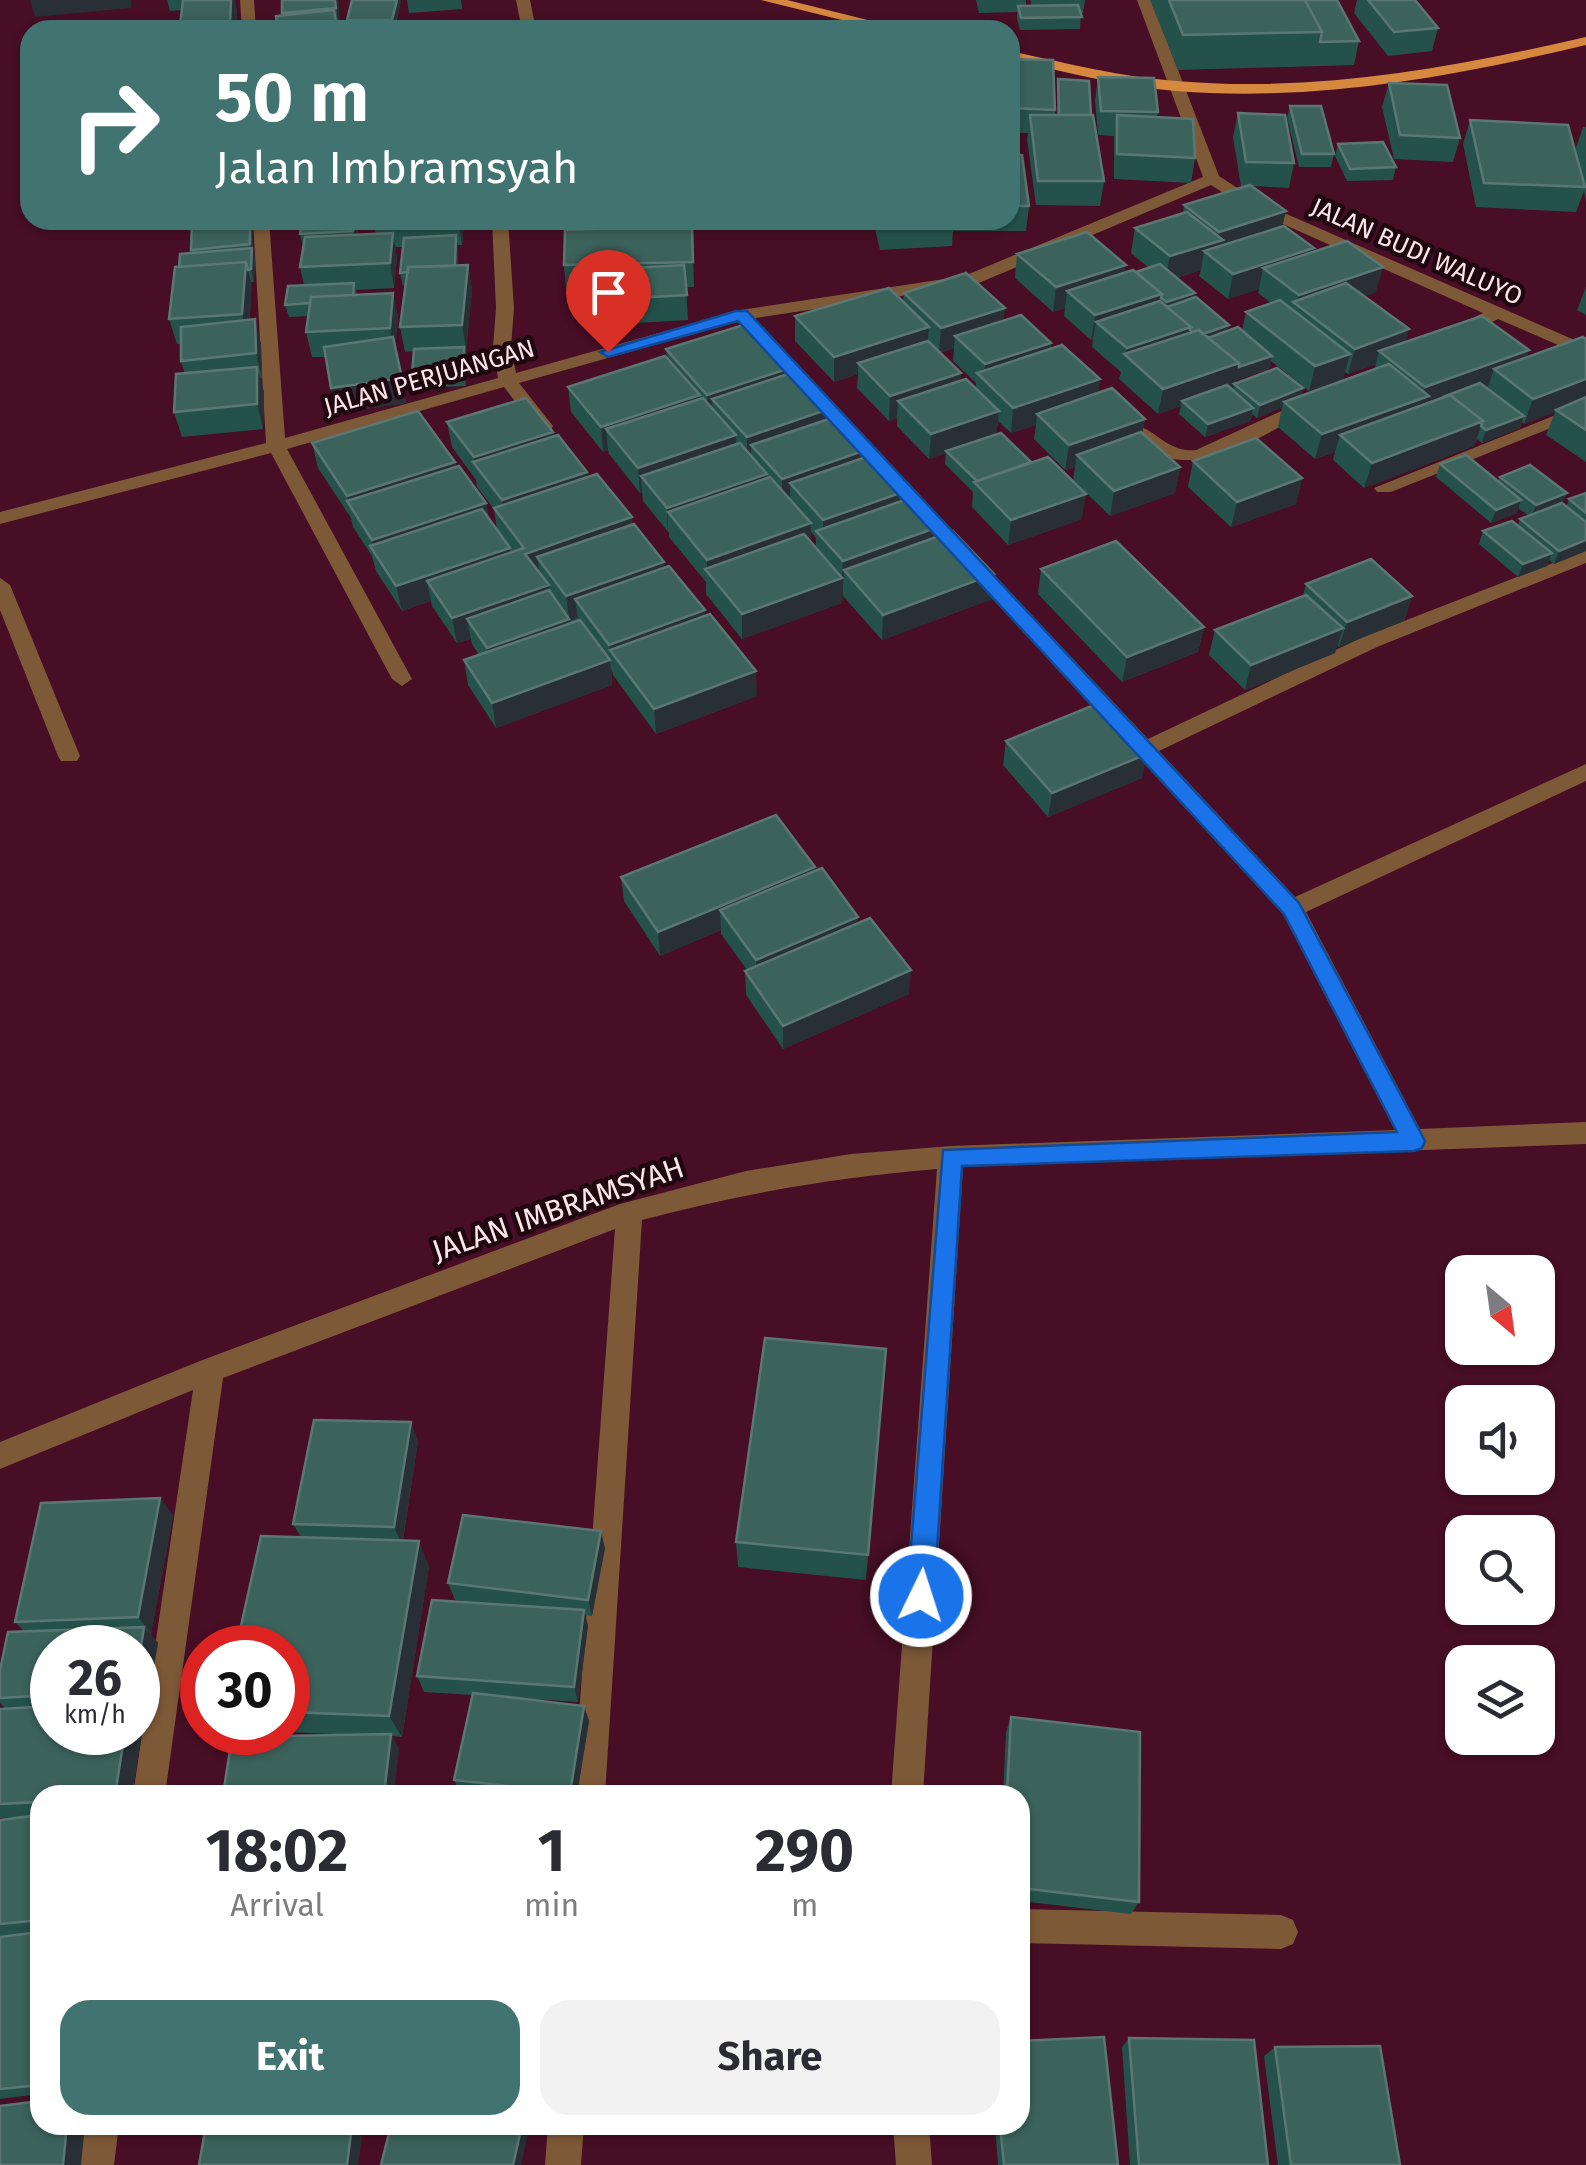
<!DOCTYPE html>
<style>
:root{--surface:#fff;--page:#f2f2f3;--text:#2b2b33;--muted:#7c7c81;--accent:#417470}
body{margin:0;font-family:"Fira Sans",sans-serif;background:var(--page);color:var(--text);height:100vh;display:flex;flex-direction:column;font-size:38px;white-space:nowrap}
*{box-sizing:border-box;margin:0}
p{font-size:32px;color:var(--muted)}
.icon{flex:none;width:55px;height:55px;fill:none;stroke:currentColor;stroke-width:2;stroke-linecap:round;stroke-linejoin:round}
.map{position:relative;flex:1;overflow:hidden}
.details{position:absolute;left:30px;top:1785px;width:1000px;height:350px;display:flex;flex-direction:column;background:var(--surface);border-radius:30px;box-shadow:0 2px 8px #0004}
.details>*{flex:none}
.top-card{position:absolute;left:20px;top:20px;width:1000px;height:210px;border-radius:30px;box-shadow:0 2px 8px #0004;background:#417470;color:#fff;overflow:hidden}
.needle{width:65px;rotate:151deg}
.controls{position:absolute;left:1445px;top:1255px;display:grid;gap:20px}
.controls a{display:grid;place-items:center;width:110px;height:110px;border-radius:20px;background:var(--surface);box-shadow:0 2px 8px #0004;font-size:50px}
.speed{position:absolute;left:30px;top:1625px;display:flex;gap:20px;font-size:50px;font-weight:700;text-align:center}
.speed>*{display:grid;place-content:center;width:130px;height:130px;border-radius:50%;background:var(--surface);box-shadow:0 2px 8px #0004;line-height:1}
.speed small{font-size:25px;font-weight:400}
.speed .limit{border:15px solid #d22;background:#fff;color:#111}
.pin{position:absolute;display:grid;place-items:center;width:85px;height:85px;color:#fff;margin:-102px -42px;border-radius:50% 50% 50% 0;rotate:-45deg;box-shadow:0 0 10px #0007}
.pin .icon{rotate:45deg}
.me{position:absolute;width:110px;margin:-55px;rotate:4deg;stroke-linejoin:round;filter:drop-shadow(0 0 8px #0008)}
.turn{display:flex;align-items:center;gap:35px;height:210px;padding:0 30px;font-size:45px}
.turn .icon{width:130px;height:130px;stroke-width:2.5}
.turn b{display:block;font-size:70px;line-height:85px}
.eta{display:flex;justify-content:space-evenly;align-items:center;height:170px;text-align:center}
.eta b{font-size:60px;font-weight:700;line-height:70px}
.button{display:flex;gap:20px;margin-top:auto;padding:20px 30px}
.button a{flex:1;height:115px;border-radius:30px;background:var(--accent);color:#fff;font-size:40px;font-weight:700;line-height:115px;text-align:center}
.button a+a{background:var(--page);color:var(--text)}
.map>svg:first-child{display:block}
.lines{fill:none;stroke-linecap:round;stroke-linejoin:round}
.minor{fill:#7e5938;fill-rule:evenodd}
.major{fill:#d6883f;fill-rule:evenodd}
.wall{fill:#24524b;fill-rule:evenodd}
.shaded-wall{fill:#283035}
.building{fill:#3c625c;stroke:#5a7773;stroke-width:2.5}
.route{fill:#1a73e8;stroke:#114b97;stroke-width:2.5}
.labels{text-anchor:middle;stroke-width:9;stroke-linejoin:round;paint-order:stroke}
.far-street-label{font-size:25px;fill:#fde6eb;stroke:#1f070f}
.street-label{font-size:30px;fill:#fde6eb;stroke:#1f070f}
</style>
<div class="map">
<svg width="1586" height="2165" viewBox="0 0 1586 2165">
<rect width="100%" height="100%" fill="#470e25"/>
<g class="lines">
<path class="minor" d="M240,0H254L256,30H242Z
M516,0H530L536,30H522Z
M1137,0H1151L1219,176L1259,202L1586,345V357L1498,319L1461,338H1449V330L1483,313L1247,208L1211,185L974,285L743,320L519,383L553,426L551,430H537L504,387L287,449L412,679L402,686L392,679L271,453L0,524V512L266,443L253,220H269L285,438L498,378L493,347L496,308L492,220H508L514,308L511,347L516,373L741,310L964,276L1203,177Z
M770,341L776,342L1148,739L1363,637L1586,550V563L1377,647L1159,751L1295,897L1586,764V781L1306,912L1420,1129L1586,1122V1144L963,1167L923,1795H891L937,1169C836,1177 740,1194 642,1220L605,1795H573L615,1229L223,1378L165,1795H133L193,1390L0,1469V1442L200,1361L620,1204L746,1171L851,1154L951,1146L1395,1130L1283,914L764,350V342Z
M1310,398L1316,399V407C1258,437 1181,496 1127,430L1129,426C1154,423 1163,453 1196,450Z
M1586,403V414L1391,492H1377L1374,488Z
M0,578L10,585L80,756L77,761H61L58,756L0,610Z
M1020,1909L1281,1915L1293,1920L1298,1932L1293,1944L1281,1949L1020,1943Z
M83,2125H119L114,2165H78Z
M548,2125H584L581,2165H545Z
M893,2125H929L932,2165H896Z"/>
<path class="major" d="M761,0H787L908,30H882Z
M1586,37V45C1451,77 1315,102 1176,91C1120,86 1065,72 1010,59V51C1065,63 1120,77 1176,81C1315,93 1451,68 1586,37Z"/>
</g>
<path class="wall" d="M167,0H234L237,11L236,30L181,29L182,10L170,11Z
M282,0H338L340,30H277L283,15Z
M401,0L395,30H349L347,20Z
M407,0H461L462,9L409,13Z
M976,0H1026V6H1032L1030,0H1085L1083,13H1081L1080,29L1020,30L1017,18V12L979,13Z
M1150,0H1337L1359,41L1354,65L1178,70Z
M1357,0H1415L1438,28L1432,51L1388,56L1354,13Z
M1010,59L1055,110V115H1057L1058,79L1091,115L1104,181L1100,206L1036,205L1027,139L1028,133H1010Z
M1098,77L1158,112L1157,117L1195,158L1191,183L1114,179V136L1098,135L1095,101Z
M1389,83L1460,138L1453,162L1394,159L1382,107Z
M1290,106L1334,154L1331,167H1299L1287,118Z
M1238,113L1294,163L1289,188L1253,186L1286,211L1282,226L1313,252L1376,292L1364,296L1405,342L1529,350L1526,358L1586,339V462L1546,435L1555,412L1524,424L1522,422L1520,428L1482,443L1477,439L1474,446L1364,488L1333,460L1335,452L1315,459L1278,427L1282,407L1257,418L1252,414L1250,421L1205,437L1179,414L1181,406L1158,414L1119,379L1121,372L1092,347L1093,339L1091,340L1064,316L1065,308L1053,312L1015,278L1017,254L1124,273L1136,272L1149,268L1131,253L1135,228L1183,213L1184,205L1245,186H1241L1233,137ZM1201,270L1199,276L1228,299L1259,289L1258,293L1271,303L1246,312L1242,331H1228L1176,278ZM1271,361L1309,391L1343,379L1345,372L1348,374L1376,364L1374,370L1301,396L1303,388L1235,384L1236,380L1269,369Z
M1470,120L1575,151L1583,127H1586V202L1584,191L1576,212L1476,207L1463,144Z
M1338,144L1396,167L1393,180L1347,181L1335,156Z
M1010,155L1029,206L1026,231H953L952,246L880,250L873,220H1010Z
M114,220H183V223L117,228Z
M191,220H250L253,230V250L255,261L254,282H251L250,319L261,344L262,378H260L264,392L263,429L182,437L174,412L185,374L181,361V344H177L169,319L179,267L192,253Z
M303,220H359L357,235L376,234L374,223L464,220L462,245H458V266L468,265L472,290L466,350H465L466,360V386L414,388L412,375L414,351L405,352L400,327L406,285L403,286L400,273L403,247H395L397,258L394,288L356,290L357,295L393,293L398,318L395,347L406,403L336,413L325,357H312L306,332L309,316L289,317L285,305L304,285L300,267L303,246L300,234Z
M565,220H638V228L692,226L694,287H686L688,320L585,326L581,290H566L564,265Z
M1586,287V315L1577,310Z
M904,293L1005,308L1003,321L1051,343V349L1100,379L1098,393L1145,419L1142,433L1180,467L1175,493L1110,516L1073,480L1075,467L1065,470L1034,439L1036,425L1011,433L998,421L996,434L1082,519L1008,545L972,507L973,492L945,464L946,453L929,459L897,426V418L889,421L857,388L858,374L834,382L795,341V316L903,302ZM954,348L953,361L976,383V388L960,380L961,373L940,353Z
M666,349L793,373L829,419L869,449V456L906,491V500L941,526L940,536L992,599L882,640L843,596V586L842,603L742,639L706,594V582L669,537V533L643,501L642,492L640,493L609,454L608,450L603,452L571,412L568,387L667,358ZM811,532L816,538V548L811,542Z
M447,422L553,432L554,436L588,477L633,525L665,568L705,610V616L757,696L656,734L613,675L611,668L612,685L496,728L468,685L464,660L479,655L472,644L471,639L457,643L432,606L431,601L402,611L376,571L372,556L353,527L351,518L318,468L312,443L455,462L456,466L486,503L489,519L497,530L494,509L477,487L476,480L452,447Z
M1193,461L1302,478L1296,504L1231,527L1188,487Z
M1440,464L1498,481L1500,477L1567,493L1562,504L1566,507L1569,499L1586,493V551L1554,564L1549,560L1547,566L1518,577L1479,544L1483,531L1518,525L1520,519L1529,516L1518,508L1517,513L1491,523L1436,477Z
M1041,569L1204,627L1198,652L1122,682L1038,594Z
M1306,584L1412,596L1404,621L1339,647L1337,645L1335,653L1245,690L1209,655L1215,630L1303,596Z
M1006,741L1142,778L1048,817L1003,765Z
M815,867V871L858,923L909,994L783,1049L746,995L745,971L747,970L721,934V930L660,956L624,901L621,877Z
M886,1349L866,1580L738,1567L736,1542Z
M418,1441L403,1540L429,1566L402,1737L392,1736L399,1749L357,1735L288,1732V1648L301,1537L293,1524Z
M160,1498L173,1516L151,1634H150L158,1643L147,1707L138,1708V1648H52V1732H138V1709L144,1717L132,1795H40V2094L0,2099V1820L23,1817L0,1818V1709H6L0,1703V1670L8,1632H25L15,1622L41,1503Z
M605,1548L592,1616L585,1615L588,1626L578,1702L520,1698L584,1706L589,1721L577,1795H413L461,1793L454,1780L472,1695L424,1692L417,1676L481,1603L455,1600L448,1583Z
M1011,1717L1139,1902L1131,1914L1020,1901V1795H1003L1006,1732Z
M1129,2038L1268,2165H1130L1122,2047Z
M1275,2047L1400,2165H1278L1264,2056Z
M995,2125H1020L1118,2165H998Z"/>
<path class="shaded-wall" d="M30,0H131V8L35,17Z
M231,0H234L237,11L236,30H231L230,23Z
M335,0H338L340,30L336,8Z
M397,0H401L394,30L392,20Z
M1286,211L1280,236L1204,251L1201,270L1165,281L1170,256L1217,242L1219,232Z
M250,220L253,230V250L255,261L254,282L251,269Z
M355,220H359L356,244L353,231Z
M458,220H464L462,245Z
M393,233L397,258L394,288L390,263Z
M456,235L458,248L457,283L455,270Z
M1314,248L1308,273L1263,268L1259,289L1228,299L1233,274Z
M246,262L252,287L248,339L242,314Z
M468,265L472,290L466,350L462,325Z
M1126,265L1122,290L1067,291L1065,308L1053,312L1056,287Z
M1383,267L1376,292L1309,314L1296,305L1299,295Z
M393,293L398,318L394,353L390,328Z
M1195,293L1192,306L1165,309L1167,302Z
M1162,294L1157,319L1096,322L1093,339L1091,340L1095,315Z
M1005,308L1002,333L955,336L954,348L939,353L941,328Z
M255,319L261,344L262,378L256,353Z
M1229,325L1226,338L1207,344L1197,336Z
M929,327L927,352L858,363V374L834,382V357Z
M1191,327L1186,352L1125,356L1127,348Z
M1409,329L1402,354L1379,351L1376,364L1348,374L1355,349Z
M1051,343L1048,368L984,379L985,364Z
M464,347L466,360V386L464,373Z
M1529,350L1520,375L1494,369L1488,387L1448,401L1340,435L1335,452L1315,459L1322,434L1422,399L1425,387Z
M1350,354L1343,379L1309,391L1315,366Z
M1272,356L1269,369L1236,380L1233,389L1186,405L1182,401L1181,406L1158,414L1163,389L1239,363Z
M257,367L264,392L263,429L257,404Z
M793,367V392L712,399L713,418L708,420L707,395Z
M961,373L959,398L898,401L897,418L889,421L890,396Z
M402,378L406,403L336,413L331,388Z
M1100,379L1096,404L1037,414L1036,425L1011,433L1013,408Z
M1586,379V401L1556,410L1555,412L1524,424L1533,399Z
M1303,388L1300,400L1284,402L1282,407L1257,418L1260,405Z
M700,395L701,420L606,429L608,450L603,452L601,427Z
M1253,408L1250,421L1205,437L1208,424Z
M829,409V434L751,445V460L747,462V437Z
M999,411L996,436L929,459L931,434Z
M1524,416L1520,428L1482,443L1486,430Z
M1145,419L1140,444L1077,455L1075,467L1065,470L1069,445Z
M1483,421L1474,446L1364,488L1372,463Z
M553,432L556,457L475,464L474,457Z
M736,435L737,460L641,476L642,492L640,493L638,468Z
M869,449L868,474L790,483V501L782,504V479Z
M455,462L460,487L349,505L347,496Z
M1180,467L1175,493L1110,516L1114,491Z
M587,472L590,497L505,525L502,500Z
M767,474L768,499L668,512V533L667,508Z
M1302,478L1296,504L1231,527L1237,502Z
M906,491L905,516L823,538V520Z
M1567,493L1561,506L1531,518L1536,505Z
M1086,494L1082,519L1008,545L1011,520Z
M1521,500L1517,513L1491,523L1496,510Z
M486,503L490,528L376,555L372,540Z
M632,517L634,543L537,557L540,575L525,554Z
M811,523V548L707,572V560Z
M941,526L939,551L844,570L842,603L742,639V614L842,578L843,561Z
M1586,540V551L1554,564L1559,551Z
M510,548L514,573L427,581L431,601L402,611L396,586Z
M1552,553L1547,566L1518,577L1523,564Z
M664,562L666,587L575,599L578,618L570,621L572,644L491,673L487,648L569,619L566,596Z
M994,574L992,599L882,640L883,615Z
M549,585L552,610L467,619L471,639L457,643L452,618Z
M1412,596L1404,621L1339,647L1347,622Z
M705,610L706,635L610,650L612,670L609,645Z
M1204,627L1198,652L1122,682L1127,657Z
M1343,628L1335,653L1245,690L1251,665Z
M610,660L612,685L496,728L492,703Z
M756,671L757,696L656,734L654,709Z
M1147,754L1142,778L1048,817L1052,793Z
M815,867V891L720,910L721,930L660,956L658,932Z
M858,917L857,941L756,984V960Z
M911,970L909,994L783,1049V1026Z
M411,1422L418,1441L402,1545L394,1527Z
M160,1498L173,1516L151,1634L138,1617Z
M601,1531L605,1548L592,1616L588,1600Z
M419,1541L429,1566L402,1737L389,1716Z
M584,1610L588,1626L578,1702L574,1687Z
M144,1627L158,1643L147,1707L138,1697V1666Z
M584,1706L589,1721L577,1795H570Z
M138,1709L144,1717L132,1795H115L125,1732H138Z
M391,1734L399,1749L394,1795H384Z
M67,2125H85L81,2165H63Z
M352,2125H355L363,2130L358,2165H347Z
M522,2125H530L521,2165H513Z"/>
<path class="building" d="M183,0H231L230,23L180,26Z
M282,0H335L336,8L282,13Z
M352,0H397L392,20H347Z
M1169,0H1305L1322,32L1183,35Z
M1305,0H1337L1359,41L1320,42L1322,32Z
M1368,0H1415L1438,28L1394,32Z
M1078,5L1082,17L1021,18L1018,6Z
M334,10L337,30H277L276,16Z
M234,24V30H176V29Z
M1010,59L1053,60L1055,110L1010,108Z
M1098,77L1154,78L1158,112L1101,111Z
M1058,79L1089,81L1091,115H1059Z
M1389,83L1447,85L1460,138L1400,135Z
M1290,106H1321L1334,154H1302Z
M1238,113L1285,115L1294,163L1246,162Z
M1030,115H1093L1104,181H1038Z
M1117,115L1193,119L1195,158L1117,154Z
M1470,120L1568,125L1585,187L1484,183Z
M1383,142L1396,167L1350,169L1338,144Z
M1010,155H1022L1029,206H1010Z
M1250,185L1286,211L1219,232L1184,205Z
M1187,212L1223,240L1170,256L1135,228Z
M218,220H250V244L191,250L192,222Z
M303,220H355L353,231L300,234Z
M374,220H458L374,223Z
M565,220H636V225L565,226Z
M880,220H954V221L881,226Z
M692,226L693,262L564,265L565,230Z
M1284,226L1314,248L1233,274L1204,251Z
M1087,232L1126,265L1056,287L1017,254Z
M393,233L390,263L300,267L305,237Z
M456,235L455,266L408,267V272L400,273L404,238Z
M1347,241L1383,267L1299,295L1263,268Z
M252,248L251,269L248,270L246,262L179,267L180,254Z
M246,262L242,314L169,319L175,267Z
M1160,264L1195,293L1167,302L1161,298L1162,294L1136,272Z
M468,265L462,325L400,327L408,267Z
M684,265L687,295L582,301L580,271Z
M1133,270L1162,294L1095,315L1067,291Z
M966,273L1005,308L941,328L904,293Z
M354,283L353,295L311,297L310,303L285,305L288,286Z
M1346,283L1409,329L1355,349L1293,302Z
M889,288L929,327L834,357L795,316Z
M393,293L390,328L306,332L311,297Z
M1196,297L1229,325L1203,334L1199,330L1192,332L1190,330L1191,327L1167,307Z
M1280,300L1350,354L1315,366L1246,312Z
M1160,301L1191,327L1127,348L1096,322Z
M1021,315L1051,343L985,364L955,336Z
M1482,316L1529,350L1425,387L1379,351Z
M255,319L256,353L181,361V327Z
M750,323L793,367L707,395L666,349Z
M1238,327L1272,356L1239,367V363L1208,338Z
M1199,330L1239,363L1163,389L1124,354Z
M393,337L402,378L331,388L324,347Z
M1583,337L1586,339V379L1533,399L1494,369Z
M928,341L961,373L890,396L858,363Z
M1062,345L1100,379L1013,408L977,373Z
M464,347V373L412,375L414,349Z
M665,356L700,395L601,427L568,387Z
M1389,364L1429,396L1322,434L1284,402Z
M257,367V404L174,412L176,374Z
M1277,368L1303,388L1260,405L1234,384Z
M794,372L829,409L747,437L712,399Z
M966,379L999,411L931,434L898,401Z
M1480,383L1524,416L1486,430L1481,426L1483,421L1450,395L1443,397Z
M1227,385L1253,408L1208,424L1182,401Z
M1112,388L1145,419L1069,445L1037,414Z
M1450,395L1483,421L1372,463L1340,435Z
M1586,397V430L1556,410Z
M526,398L553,432L474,457L447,422Z
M703,398L736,435L638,468L606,429Z
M418,411L455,462L347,496L312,443Z
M838,416L869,449L782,479L751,445Z
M1141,432L1180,467L1114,491L1077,455Z
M1001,433L1031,462L977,481L946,451Z
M558,435L587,472L502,500L473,462Z
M1256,438L1302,478L1237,502L1193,461Z
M740,443L767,474L667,508L641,476Z
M872,455L906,491L823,520L790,483Z
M1466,455L1521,500L1496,510L1440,464Z
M1048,457L1086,494L1011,520L974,482Z
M1530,465L1567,493L1536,505L1500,477Z
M459,466L486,503L372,540L347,501Z
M597,474L632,517L525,554L549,585L452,618L427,581L524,548L494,508Z
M770,477L811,523L707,560L668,512Z
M1586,493V513L1569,499Z
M913,497L941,526L843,561L816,531Z
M1562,503L1586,522V540L1559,551L1520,519Z
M482,509L510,548L396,586L370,546Z
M1512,521L1552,553L1523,564L1483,531Z
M634,524L664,562L566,596L537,557Z
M953,531L994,574L883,615L844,570Z
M804,534L842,578L742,614L705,569Z
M1116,541L1204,627L1127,657L1041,569Z
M1371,559L1412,596L1347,622L1306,584Z
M669,566L705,610L609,645L575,599Z
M549,590L569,619L487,648L467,619Z
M1306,595L1343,628L1251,665L1215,630Z
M710,614L756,671L654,709L610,650Z
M580,620L610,660L492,703L464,660Z
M1099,703L1147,754L1052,793L1006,741Z
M776,815L815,867L658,932L621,877Z
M822,868L858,917L756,960L720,910Z
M870,918L911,970L783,1026L745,971Z
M765,1338L886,1349L868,1555L736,1542Z
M314,1420L411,1422L394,1527L293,1524Z
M160,1498L138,1617L15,1622L41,1503Z
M463,1515L601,1531L588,1600L448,1583Z
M261,1536L419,1541L389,1716L288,1712V1648H236Z
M432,1600L584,1610L574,1687L417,1676Z
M144,1627L138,1666V1648H52V1695L0,1698V1670L8,1632Z
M473,1693L584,1706L570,1793L454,1780Z
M52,1706V1732H125L115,1795H40V1802L0,1804V1709Z
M1011,1717L1140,1732L1139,1902L1020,1888V1795H1007Z
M391,1734L384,1795H223L232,1737Z
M415,1788L485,1795H413Z
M40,1815V1920L0,1924V1820Z
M40,1932V2085L0,2089V1937Z
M1104,2037L1118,2165H1004L1000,2125H1020V2041Z
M1129,2038L1254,2040L1268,2165H1139Z
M1380,2046L1400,2165H1291L1275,2047Z
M40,2101V2125H67L63,2165H0V2106Z
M206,2125H352L347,2165H199Z
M391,2125H522L513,2165H381Z"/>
<path class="route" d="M736,311H747L1299,903L1425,1141L1422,1148L1414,1151L962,1166L934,1596L930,1605L921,1609L911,1605L907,1596L943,1150L1397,1132L1284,914L738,321L608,357L600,352Z"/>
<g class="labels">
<g class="far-street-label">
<text transform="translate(1417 251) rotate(24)" y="9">JALAN BUDI WALUYO</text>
<text transform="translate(429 377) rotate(-16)" y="9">JALAN PERJUANGAN</text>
</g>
<g class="street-label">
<text transform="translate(558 1209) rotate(-19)" y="10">JALAN IMBRAMSYAH</text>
</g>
</g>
</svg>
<div class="controls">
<a><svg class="needle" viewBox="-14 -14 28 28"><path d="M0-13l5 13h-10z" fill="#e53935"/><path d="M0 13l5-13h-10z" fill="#7c7c81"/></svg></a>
<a><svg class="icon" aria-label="sound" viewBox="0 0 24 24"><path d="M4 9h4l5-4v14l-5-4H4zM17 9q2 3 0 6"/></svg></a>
<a><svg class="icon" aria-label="search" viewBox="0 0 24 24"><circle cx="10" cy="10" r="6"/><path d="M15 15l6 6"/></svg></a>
<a><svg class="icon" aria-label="layers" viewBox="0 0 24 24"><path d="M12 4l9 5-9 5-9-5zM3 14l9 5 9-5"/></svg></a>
</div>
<div class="speed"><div>26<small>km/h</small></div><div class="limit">30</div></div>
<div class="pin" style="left:608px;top:352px;background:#d93025"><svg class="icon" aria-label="arrive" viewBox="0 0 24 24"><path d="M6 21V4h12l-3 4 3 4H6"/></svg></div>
<svg class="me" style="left:921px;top:1596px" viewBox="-20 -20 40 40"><circle r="17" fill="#1a73e8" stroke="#fff" stroke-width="3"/><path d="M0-11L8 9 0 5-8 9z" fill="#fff"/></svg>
<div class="top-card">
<div class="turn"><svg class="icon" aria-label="right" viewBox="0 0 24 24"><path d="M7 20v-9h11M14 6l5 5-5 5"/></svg><div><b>50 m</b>Jalan Imbramsyah</div></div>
</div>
<section class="details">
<div class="eta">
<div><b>18:02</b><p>Arrival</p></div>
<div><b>1</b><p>min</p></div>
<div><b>290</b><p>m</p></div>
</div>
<div class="button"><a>Exit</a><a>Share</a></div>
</section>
</div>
